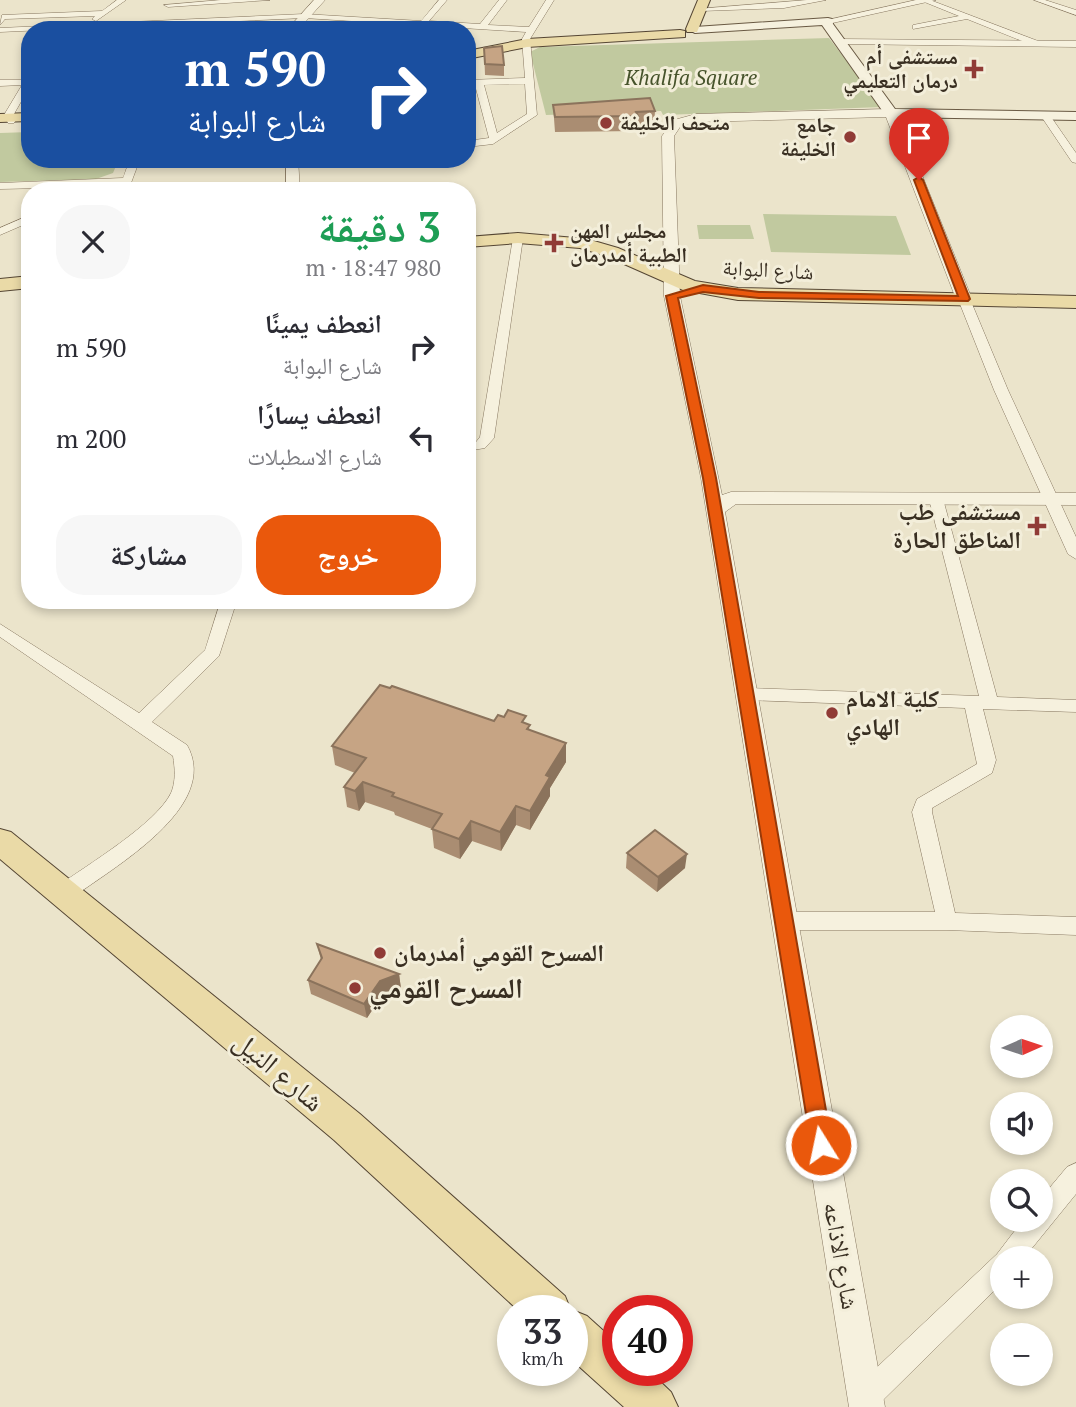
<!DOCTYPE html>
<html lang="ar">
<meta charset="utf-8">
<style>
:root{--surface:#fff;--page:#f7f7f7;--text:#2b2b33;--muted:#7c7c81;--accent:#ea580c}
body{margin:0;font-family:"PT Serif","Noto Naskh Arabic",serif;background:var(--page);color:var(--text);direction:rtl;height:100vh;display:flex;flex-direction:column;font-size:26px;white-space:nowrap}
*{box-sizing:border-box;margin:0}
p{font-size:23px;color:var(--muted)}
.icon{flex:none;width:38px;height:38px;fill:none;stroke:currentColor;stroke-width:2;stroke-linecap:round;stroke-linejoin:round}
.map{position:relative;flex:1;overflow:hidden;direction:ltr}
.side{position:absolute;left:21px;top:182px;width:455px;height:427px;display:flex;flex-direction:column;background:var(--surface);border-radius:28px;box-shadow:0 4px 10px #0003;direction:rtl}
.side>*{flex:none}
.guide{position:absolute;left:21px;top:21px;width:455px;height:147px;border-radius:28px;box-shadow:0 4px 10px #0003;direction:rtl;background:#1a4fa0;color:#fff;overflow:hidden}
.needle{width:46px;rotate:87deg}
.controls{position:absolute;left:990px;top:1015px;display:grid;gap:14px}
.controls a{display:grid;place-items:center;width:63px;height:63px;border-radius:50%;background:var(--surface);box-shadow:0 4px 10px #0003;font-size:35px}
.speed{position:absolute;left:497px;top:1295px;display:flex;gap:14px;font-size:35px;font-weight:700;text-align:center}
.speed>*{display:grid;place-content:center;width:91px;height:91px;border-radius:50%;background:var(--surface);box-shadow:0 4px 10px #0003;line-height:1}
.speed small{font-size:18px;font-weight:400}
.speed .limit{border:10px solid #d22;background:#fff;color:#111}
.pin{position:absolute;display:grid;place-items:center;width:60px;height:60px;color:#fff;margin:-72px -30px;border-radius:50% 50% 50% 0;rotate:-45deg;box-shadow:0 0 7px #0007}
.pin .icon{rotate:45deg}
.me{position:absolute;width:77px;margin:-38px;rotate:350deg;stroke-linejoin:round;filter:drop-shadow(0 0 5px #0008)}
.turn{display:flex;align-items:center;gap:24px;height:147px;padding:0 35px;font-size:32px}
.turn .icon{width:91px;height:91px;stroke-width:2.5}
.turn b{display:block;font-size:49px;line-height:60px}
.round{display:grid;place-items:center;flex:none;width:74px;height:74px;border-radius:28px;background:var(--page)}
.overview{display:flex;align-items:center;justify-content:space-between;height:119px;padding:0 35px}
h1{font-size:42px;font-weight:800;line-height:52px;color:#1e9e55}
.action{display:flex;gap:14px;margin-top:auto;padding:14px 35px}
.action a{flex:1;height:80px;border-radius:28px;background:var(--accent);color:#fff;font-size:28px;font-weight:800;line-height:80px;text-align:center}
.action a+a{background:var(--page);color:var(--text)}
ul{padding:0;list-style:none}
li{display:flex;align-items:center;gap:21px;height:91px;padding:0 35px}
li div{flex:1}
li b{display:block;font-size:26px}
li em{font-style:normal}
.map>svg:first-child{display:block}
.green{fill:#c1c99f}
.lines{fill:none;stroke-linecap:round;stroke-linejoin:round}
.minor-casing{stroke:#877760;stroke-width:1}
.tertiary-casing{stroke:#877760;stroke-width:1}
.secondary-casing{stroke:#695943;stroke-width:2}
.primary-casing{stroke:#554634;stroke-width:2}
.minor{fill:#f6f1de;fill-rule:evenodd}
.tertiary{fill:#f6f1de;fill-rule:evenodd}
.secondary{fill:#f6f1de;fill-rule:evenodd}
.primary{fill:#eadaa7;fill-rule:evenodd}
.wall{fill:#aa8d72}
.shaded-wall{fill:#8b735c}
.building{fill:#c6a484;stroke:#8b735c;stroke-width:2}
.route{fill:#ea580c;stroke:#983908;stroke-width:2}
.poi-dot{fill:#903b36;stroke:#f3eeda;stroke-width:2.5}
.labels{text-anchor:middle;stroke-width:6;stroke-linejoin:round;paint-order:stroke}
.far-poi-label{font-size:21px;font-weight:bold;fill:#392f22;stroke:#f3eeda;text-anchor:end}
.far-park-label{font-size:21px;font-style:italic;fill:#46532b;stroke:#f3eeda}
.far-street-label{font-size:21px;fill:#392f22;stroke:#f3eeda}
.poi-label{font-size:24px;font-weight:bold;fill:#392f22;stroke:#f3eeda;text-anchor:start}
.street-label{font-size:24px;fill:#392f22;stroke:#f3eeda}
.near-poi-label{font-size:28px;font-weight:bold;fill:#392f22;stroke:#f3eeda;text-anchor:start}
.near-street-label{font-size:28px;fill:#392f22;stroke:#f3eeda}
</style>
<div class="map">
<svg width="1076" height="1407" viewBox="0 0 1076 1407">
<rect width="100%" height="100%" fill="#ebe4cb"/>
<path class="green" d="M829,38L882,107L663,115L661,111L546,115L530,52L540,47Z
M30,132V159H119L113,173L96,179L0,182V133Z
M763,214L896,216L911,255L771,252Z
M697,225H750L754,239H699Z"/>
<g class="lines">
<g class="minor-casing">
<path id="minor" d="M117,0H126L96,21L92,19L95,16L5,19L0,25L2,15L102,11Z
M221,0H270L168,7L164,5Z
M439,0H447L429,21L480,24L499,0H507L488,25L529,27L546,0H554L530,39L537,115L493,144L467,147V141L489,138L475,85L467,86V80L525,78L522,39L526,32L304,18L0,32V28L304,14L421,21ZM525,84L527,114L497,133L484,85Z
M807,0H826L784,8L701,11L697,9Z
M930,0L1038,41L1039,43L1032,45L967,19L913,29V25L959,16L922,1Z
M1034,0H1045L1076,10V15Z
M30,75V86L14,114L18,117L14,123H8L4,115L22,85L0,86V80H25Z
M1046,113L1049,114L1076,153V163L1072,162L1041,116Z
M130,159H140L128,191H118L120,185L89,191V187L0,189V183L123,178Z
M30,215V222L0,235V228Z
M518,235L523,238L494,438L485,448L467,451V443L476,442L480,437L513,238Z
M960,296L970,299L1008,390L1076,537V559L1068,554L994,390L958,299Z
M936,495L943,499L997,697L1076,700V712L983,709L996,760L992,773L932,808V812L955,913L1076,917V935L947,930H784L777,927L774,921L777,915L784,912H935L912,812L917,799L977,764L965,708L746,700L737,694L746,688L979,696L929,499Z
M221,600H237L219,656L152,722L187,745C222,807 112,868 72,898L65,900L58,898L55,892L58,886C87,865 156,824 171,793C176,782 175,768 173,756L0,637V624L139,713L205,650Z
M1076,1163V1194L1024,1258H1003V1282L876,1407H856L852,1397L856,1387L997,1254L1023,1220H1041V1198L1067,1167Z"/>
</g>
<g class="tertiary-casing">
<path id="tertiary" d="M314,0H325L298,30H287Z
M916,0H936L828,24L823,21Z
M838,39L1076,41V47L842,44L838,43Z
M891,109L897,113L972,299L969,302L964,304L956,299L886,117L696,122L680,127L674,136L680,296L722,495L731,492L1076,493V505L736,504L725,512L885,1407H849L701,478L664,296L662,136L674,120L696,114Z
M286,159H298L300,191H286Z"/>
</g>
<g class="secondary-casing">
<path id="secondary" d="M828,18L832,19L833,24L895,109L1076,112V120L891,117L886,116L822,25L695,33L689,30L695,27Z"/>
</g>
<g class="primary-casing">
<path id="primary" d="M698,0H710L697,32H687L686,29Z
M680,30L685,31V37L527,47L467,59V51L527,39Z
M30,113V121L0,122V114Z
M518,233L587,239L618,248L695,281L738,288L1076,296V308L738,300L683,290L606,256L580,248L518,243L467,247V237Z
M30,276V288L0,291V279Z
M0,829L11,832L360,1114L565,1296L571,1311L572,1310L587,1316L618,1344V1370H648L671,1392L678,1407H624L572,1360V1311H519L334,1140L0,859Z"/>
</g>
<use href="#minor" class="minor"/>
<use href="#tertiary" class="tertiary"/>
<use href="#secondary" class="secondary"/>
<use href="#primary" class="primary"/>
</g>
<path class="wall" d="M484,48L504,65V76L485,75Z
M553,105L655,111L654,126L637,127V131L555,132Z
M494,721L526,723L530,730L566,743V762L550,788V796L530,830L516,825L501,851L472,841L460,859L434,848L432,829L395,815L394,812L365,802L359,811L347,807L344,787L355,773L335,765L332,746Z
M627,853L685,868L657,892L626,868Z
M317,944L399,974L401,989L382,995L367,1018L311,994L308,980L321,960Z"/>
<path class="shaded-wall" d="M566,743V762L550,788V796L530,830V811L546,775Z
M363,782L365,802L359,811L355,791Z
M516,806V825L501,851L500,832Z
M471,821L472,841L460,859L459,839Z
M687,854L685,868L657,892L658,877Z
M399,974L401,989L382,995L367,1018L364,1004L380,981Z"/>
<path class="building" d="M502,46L504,65L485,64L484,48Z
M650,98L655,111L636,112L638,116L555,117L553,105Z
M380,685L390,688L392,686L494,721L498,715L504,717L508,710L526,716L522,722L530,725L527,729L566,743L546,775L550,777L530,811L516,806L500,832L471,821L459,839L432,829L442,814L392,796L394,793L363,782L355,791L344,787L366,758L332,746Z
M655,830L687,854L658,877L627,853Z
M317,944L399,974L380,981L364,1004L308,980L322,958Z"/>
<path class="route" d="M919,177L923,180L970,299L968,301L759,298L703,292L678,298L716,478L832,1145L829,1153L821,1156L814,1153L811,1145L703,478L666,296L703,285L759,292L958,296L914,180Z"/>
<g class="poi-dot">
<path d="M970.5 58.5h7v7h7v7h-7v7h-7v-7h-7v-7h7z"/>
<circle cx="606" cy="123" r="7"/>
<circle cx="850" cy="137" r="7"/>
<path d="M550.5 232.5h7v7h7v7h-7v7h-7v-7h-7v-7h7z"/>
<path d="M1033.5 515.5h7v7h7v7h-7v7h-7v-7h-7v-7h7z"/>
<circle cx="832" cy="713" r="7"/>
<circle cx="380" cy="953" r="7"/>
<circle cx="355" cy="988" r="7"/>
</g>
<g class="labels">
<g class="far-poi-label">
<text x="958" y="64">مستشفى أم<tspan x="958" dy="24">درمان التعليمي</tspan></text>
<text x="620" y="130" text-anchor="start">متحف الخليفة</text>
<text x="836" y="132">جامع<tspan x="836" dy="24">الخليفة</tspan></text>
<text x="570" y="238" text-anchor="start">مجلس المهن<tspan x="570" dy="24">الطبية أمدرمان</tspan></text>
</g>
<g class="far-park-label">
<text x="691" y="85">Khalifa Square</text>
</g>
<g class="far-street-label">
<text transform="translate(768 270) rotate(3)" y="7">شارع البوابة</text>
</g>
<g class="poi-label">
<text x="1021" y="520" text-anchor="end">مستشفى طب<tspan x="1021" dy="28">المناطق الحارة</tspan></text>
<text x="846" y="707">كلية الامام<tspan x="846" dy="28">الهادي</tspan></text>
<text x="394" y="961">المسرح القومي أمدرمان</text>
</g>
<g class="street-label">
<text transform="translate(841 1256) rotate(80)" y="8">شارع الاذاعه</text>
</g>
<g class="near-poi-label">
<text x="369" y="998">المسرح القومي</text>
</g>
<g class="near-street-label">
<text transform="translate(279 1071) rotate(40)" y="10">شارع النيل</text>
</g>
</g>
</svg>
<div class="controls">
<a><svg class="needle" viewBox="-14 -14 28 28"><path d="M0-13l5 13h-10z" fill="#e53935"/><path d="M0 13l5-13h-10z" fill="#7c7c81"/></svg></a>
<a><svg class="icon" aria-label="sound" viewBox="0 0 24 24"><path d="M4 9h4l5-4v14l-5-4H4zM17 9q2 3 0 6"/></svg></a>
<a><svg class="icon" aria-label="search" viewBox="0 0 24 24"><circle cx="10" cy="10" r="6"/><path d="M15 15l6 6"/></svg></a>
<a>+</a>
<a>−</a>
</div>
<div class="speed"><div>33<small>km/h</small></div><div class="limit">40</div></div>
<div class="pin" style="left:919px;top:180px;background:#d93025"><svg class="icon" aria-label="arrive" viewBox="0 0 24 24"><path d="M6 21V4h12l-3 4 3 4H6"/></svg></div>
<svg class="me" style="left:821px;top:1145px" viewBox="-20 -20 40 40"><circle r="17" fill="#ea580c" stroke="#fff" stroke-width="3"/><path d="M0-11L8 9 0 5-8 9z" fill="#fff"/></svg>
<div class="guide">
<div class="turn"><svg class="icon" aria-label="right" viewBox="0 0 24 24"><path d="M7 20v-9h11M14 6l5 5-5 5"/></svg><div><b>590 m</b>شارع البوابة</div></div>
</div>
<section class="side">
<div class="overview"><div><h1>3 دقيقة</h1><p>980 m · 18:47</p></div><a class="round"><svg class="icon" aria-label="close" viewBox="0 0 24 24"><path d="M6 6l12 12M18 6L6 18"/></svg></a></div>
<ul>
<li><svg class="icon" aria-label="right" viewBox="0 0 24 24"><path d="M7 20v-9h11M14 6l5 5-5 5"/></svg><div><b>انعطف يمينًا</b><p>شارع البوابة</p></div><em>590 m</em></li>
<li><svg class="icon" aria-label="left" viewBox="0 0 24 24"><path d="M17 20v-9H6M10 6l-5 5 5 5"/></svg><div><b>انعطف يسارًا</b><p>شارع الاسطبلات</p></div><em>200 m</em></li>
</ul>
<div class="action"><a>خروج</a><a>مشاركة</a></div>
</section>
</div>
